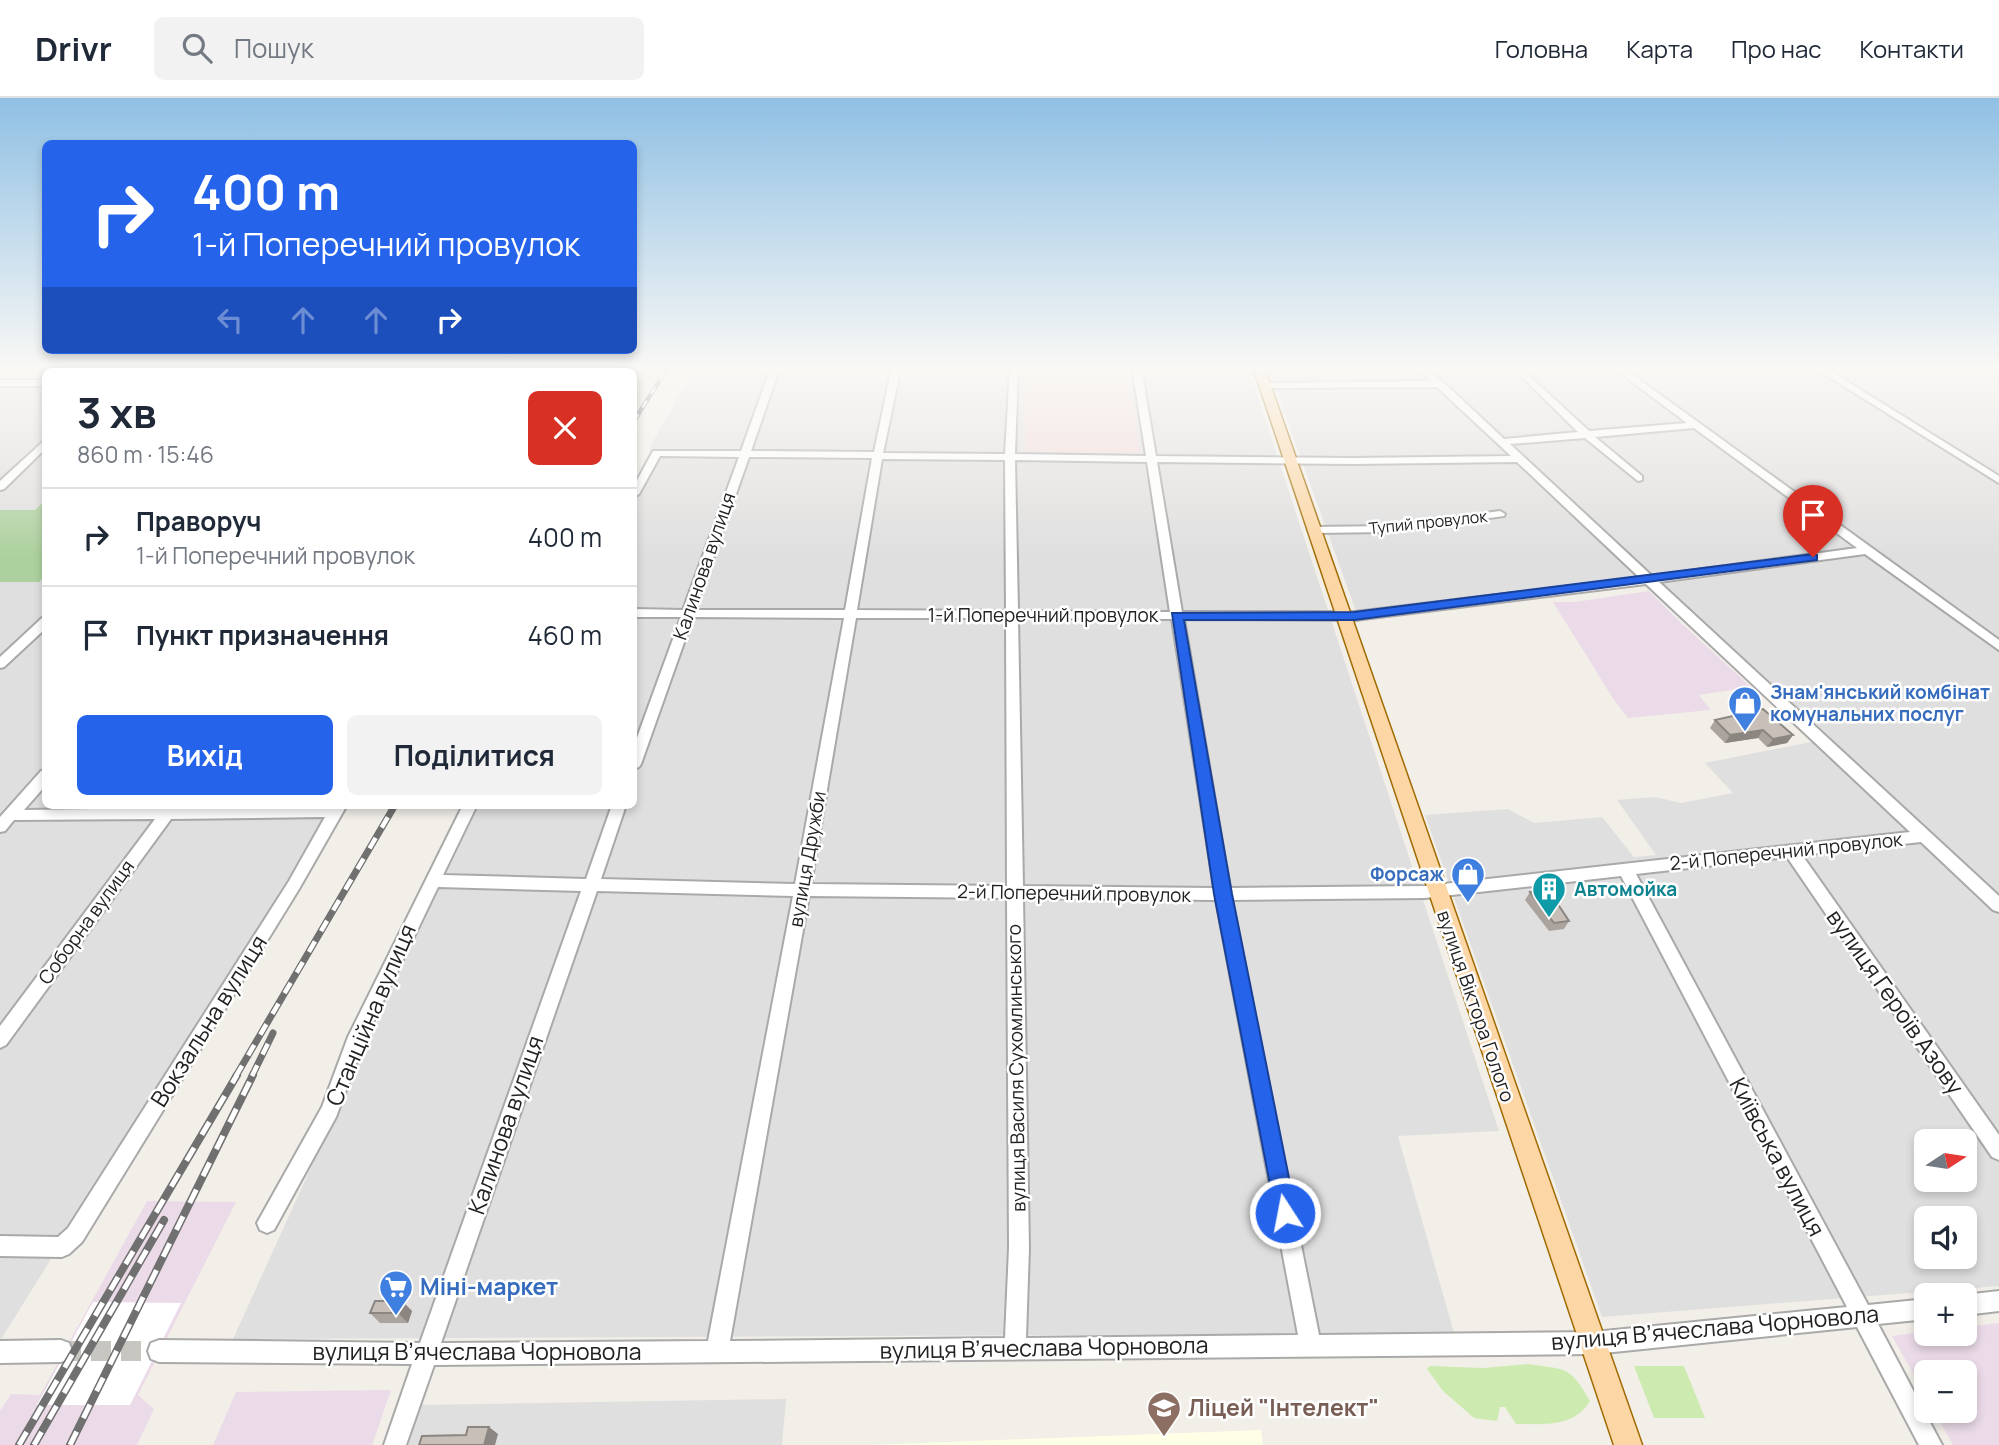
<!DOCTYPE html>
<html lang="uk">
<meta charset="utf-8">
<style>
:root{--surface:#fff;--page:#f2f2f3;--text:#1f2937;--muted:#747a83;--line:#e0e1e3;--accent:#2563eb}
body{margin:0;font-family:Manrope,sans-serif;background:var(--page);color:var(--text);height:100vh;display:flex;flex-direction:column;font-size:26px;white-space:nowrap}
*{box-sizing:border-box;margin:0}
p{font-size:23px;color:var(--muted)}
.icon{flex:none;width:38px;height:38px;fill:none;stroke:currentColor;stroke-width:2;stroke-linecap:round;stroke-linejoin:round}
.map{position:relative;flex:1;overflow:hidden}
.sheet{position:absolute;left:42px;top:270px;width:595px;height:441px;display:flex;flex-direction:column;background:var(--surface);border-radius:10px;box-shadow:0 4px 10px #0003}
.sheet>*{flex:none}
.top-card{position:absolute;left:42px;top:42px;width:595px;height:214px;border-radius:10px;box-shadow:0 4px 10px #0003;background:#2563eb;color:#fff;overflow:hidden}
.needle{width:46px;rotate:78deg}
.buttons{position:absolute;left:1914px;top:1031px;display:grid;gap:14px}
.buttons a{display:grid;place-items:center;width:63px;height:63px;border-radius:10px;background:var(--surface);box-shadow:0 4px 10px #0003;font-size:35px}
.pin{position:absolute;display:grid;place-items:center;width:60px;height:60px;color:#fff;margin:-72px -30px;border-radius:50% 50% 50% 0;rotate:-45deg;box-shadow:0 0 7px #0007}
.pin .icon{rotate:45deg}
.me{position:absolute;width:77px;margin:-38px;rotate:349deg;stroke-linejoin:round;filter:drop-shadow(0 0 5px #0008)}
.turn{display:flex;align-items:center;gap:24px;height:147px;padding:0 35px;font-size:32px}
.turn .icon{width:91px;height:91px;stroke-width:2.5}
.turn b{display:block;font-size:49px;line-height:60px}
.lanes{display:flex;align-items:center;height:66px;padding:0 35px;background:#0003;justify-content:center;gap:35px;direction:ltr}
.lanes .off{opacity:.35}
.round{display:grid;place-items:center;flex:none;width:74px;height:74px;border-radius:10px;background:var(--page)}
.head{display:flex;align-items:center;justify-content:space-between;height:119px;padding:0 35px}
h1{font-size:42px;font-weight:700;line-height:52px}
.button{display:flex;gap:14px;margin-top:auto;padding:14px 35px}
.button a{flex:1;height:80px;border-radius:10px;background:var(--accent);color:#fff;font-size:28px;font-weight:700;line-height:80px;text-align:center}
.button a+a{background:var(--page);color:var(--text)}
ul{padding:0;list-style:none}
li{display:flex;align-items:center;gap:21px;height:98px;padding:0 35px;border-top:2px solid var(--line)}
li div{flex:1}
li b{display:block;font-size:26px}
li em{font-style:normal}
header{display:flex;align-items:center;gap:42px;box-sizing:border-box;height:98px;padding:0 35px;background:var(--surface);border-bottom:2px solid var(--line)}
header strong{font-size:33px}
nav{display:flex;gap:38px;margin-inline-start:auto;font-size:24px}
.search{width:490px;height:63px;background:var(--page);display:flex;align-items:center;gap:18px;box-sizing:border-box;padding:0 24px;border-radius:10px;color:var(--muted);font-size:26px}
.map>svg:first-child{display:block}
.residential{fill:#e0dfdf;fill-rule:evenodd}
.commercial{fill:#f2dad9}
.industrial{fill:#ebdbe8}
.education{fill:#ffffe5}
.grass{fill:#cdebb0}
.forest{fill:#add19e}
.pier{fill:#fff}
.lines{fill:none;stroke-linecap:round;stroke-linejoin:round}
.minor-tunnel{stroke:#c8c6c1;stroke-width:20;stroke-dasharray:20 10;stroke-linecap:butt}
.minor-casing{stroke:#a9a9a9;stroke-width:4}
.major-casing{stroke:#a06b00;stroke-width:3}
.minor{fill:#fff;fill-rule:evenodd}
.major{fill:#fcd6a4;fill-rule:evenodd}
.rail-far2-casing{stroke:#707070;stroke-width:4.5}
.rail-far1-casing{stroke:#707070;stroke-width:7}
.rail-casing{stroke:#707070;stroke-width:8}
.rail-far2{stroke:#fff;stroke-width:2.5;stroke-dasharray:8;stroke-linecap:butt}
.rail-far1{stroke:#fff;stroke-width:4.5;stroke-dasharray:12;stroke-linecap:butt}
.rail{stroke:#fff;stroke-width:5;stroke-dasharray:15;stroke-linecap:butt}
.wall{fill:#aba49e}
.shaded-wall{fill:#8b8681}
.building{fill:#c7bfb8;stroke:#8b8681;stroke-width:2}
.route{fill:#2563eb;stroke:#184099;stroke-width:2}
.labels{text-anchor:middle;stroke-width:5;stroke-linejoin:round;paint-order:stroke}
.far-street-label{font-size:16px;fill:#222;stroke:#fff}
.street-label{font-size:19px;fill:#222;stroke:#fff}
.shop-label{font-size:19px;font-weight:bold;fill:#366cbe;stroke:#fff;text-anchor:start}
.culture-label{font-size:19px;font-weight:bold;fill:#0d838f;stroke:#fff;text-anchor:start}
.near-street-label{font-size:23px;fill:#222;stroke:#fff}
.near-shop-label{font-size:23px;font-weight:bold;fill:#366cbe;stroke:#fff;text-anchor:start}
.near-education-label{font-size:23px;font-weight:bold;fill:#785e54;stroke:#fff;text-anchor:start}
</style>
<header>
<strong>Drivr</strong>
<div class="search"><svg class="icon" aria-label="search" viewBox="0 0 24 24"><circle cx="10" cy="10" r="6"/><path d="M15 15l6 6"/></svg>Пошук</div>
<nav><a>Головна</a><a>Карта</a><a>Про нас</a><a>Контакти</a></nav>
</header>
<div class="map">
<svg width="1999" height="1347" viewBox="0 0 1999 1347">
<rect width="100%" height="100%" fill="#f2efe9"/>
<path class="residential" d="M0,269H466L465,273H46L45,402L35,412H0Z
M695,269H1248L1499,1033L1398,1038L1454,1235L233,1241L435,797L479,707H634V404L663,352L649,351Z
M1268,269H1999V1188L1602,1219L1425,717L1508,711L1534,725L1602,719L1634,759L1656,757L1617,702L1655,699L1681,705L1733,695L1705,665L1831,640L1655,478L1356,513ZM1927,1043H1965V1082H1927ZM1927,1120H1965V1158H1927Z
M45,479L46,707H334L0,1243V484H39Z
M786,1301L782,1347H407L420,1307Z"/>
<path class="commercial" d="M1026,269H1130L1139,355L1025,353Z"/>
<path class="industrial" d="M1649,493L1681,525L1751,589L1699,597L1711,612L1628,620L1614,602L1553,504H1575Z
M147,1103L236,1104L138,1297L154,1311L137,1347H0V1313L11,1296L40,1297Z
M1999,1225V1347H1953L1934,1313L1965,1312V1274H1927V1300L1892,1238L1927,1233L1965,1236V1229Z
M391,1292L372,1347H213L236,1294Z"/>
<path class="education" d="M1261,1332L1263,1347H870Z"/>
<path class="grass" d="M1528,1266C1566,1272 1570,1267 1590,1303C1574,1330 1543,1326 1516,1326L1505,1309H1500L1497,1323L1474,1320L1443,1293L1427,1271L1430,1268L1483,1270Z
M1634,1268H1684L1705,1320H1654Z"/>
<path class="forest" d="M45,402V479L39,484H0V412H35Z"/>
<path class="pier" d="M93,1204L181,1205L130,1307H37Z"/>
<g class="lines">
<path class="minor-tunnel" d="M61,1253H159"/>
<g class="minor-casing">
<path id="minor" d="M193,269H202L199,273H190Z
M470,269H478V273H470Z
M554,269H563L561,273H553Z
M771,269H780L751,353L874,354L892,269H901L883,355L1005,356L1010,269H1018L1015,356L1146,358L1132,269H1141L1156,358L1353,360L1511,358L1437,289L1264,290L1261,289V285L1431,283L1417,269H1427L1504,341L1578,334L1521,278V274L1524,273L1589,333L1687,325L1612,269H1622L1999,542V552L1865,456L1659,484L1999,798V814L1993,812L1921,744L1802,757L1999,1037V1062L1992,1059L1787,759L1636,776L1868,1207L1927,1201V1221L1878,1226L1942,1347H1919L1857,1229L1594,1256L434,1267L406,1347H384L412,1266L159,1264L151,1261L148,1253L151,1245L159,1242L420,1245L581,793L438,789L366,939L336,1019L274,1132L267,1135L260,1132L257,1125L322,1009L348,939L463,707H477L443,777L586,781L612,707H626L601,781L795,786L844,520L693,519L641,666L639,669L634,671V648L681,519H634V511L683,512L739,359L660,358L639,396L634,399V388L653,353H741ZM1694,330L1857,450L1652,478L1510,346L1585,340L1638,383L1642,382V378L1595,339ZM749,359L872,360L845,512H695ZM882,361L1005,362L1006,513L857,512ZM1015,362L1147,364L1170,514L1018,513ZM1157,364L1353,366L1517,364L1640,480L1355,514H1182ZM1646,486L1910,734L1425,788L1230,790L1184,521L1355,522ZM856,520H1006L1007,788L811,786ZM1018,520L1172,521L1214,790L1023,788ZM1621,778L1847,1209L1594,1234L1319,1237L1232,802L1425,800ZM597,793L793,798L708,1243L441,1245ZM809,798L1007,800L1009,1150L1005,1240L730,1243ZM1023,800L1216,802L1298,1237L1026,1240L1029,1150Z
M1813,269H1824L1999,378V385Z
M0,282H46V288H0Z
M46,341V350L4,391L0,392V383Z
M1500,413L1505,416L1504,418L1389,434L1313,435L1308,432L1313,429L1389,428Z
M46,519V530L4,569L0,570V559L42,520Z
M46,672V687L24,712L163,710L166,707H174L177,710L347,707L299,791L82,1144L69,1156L62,1159L0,1158V1138L58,1139L68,1130L289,783L325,719L171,721L6,947L0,950V928L155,721L14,722L5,733L0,734V719L41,673Z
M1999,1193V1213L1965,1217L1964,1197Z
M61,1242L69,1245L72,1253L69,1261L61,1264L0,1265V1243Z"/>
</g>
<g class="major-casing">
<path id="major" d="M1253,269H1264L1642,1347H1614Z"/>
</g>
<use href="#minor" class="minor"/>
<use href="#major" class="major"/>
<g class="rail-far2-casing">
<path id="rail-far2" d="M607,273L609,269
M634,323L668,269"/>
</g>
<g class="rail-far1-casing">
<path id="rail-far1" d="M236,978L395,707
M252,978L273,935"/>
</g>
<g class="rail-casing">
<path id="rail" d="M19,1347L237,977
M34,1347L164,1122
M70,1347L253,977"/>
</g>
<use href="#rail-far2" class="rail-far2"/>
<use href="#rail-far1" class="rail-far1"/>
<use href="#rail" class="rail"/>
</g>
<path class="wall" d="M1715,622L1793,637L1787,645L1767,649L1758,640L1725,645L1710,630Z
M1530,794L1569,823L1564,831L1549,833L1525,802Z
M402,1203L412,1213L408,1225H380L370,1215Z"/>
<path class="shaded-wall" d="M1763,632L1758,640L1725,645L1730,637Z
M1793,637L1787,645L1767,649L1773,641Z
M402,1203L412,1213L408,1225L398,1215Z
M489,1329L498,1336L495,1347H484Z"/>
<path class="building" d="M1763,611L1793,637L1773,641L1763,632L1730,637L1715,622Z
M1548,791L1569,823L1554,825L1530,794Z
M375,1203H402L398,1215H370Z
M468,1329H489L484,1347H419L422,1338L466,1337Z"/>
<linearGradient id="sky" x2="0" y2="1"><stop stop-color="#8fc0e4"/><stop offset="0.59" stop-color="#f9f8f5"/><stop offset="1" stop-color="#f9f8f5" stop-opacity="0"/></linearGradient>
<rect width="1999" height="458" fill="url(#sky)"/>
<path class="route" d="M1813,456L1817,457V462L1354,522H1184L1232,796L1296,1115L1293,1123L1285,1126L1277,1123L1214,796L1172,515L1354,514Z"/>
<defs>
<g id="shop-pin" transform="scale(1.75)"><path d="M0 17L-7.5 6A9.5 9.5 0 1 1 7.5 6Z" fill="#3f7fe0" stroke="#fff"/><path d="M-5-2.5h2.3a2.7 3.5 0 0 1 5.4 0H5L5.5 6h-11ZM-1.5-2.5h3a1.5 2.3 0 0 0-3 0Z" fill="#fff"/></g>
<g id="building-pin" transform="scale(1.75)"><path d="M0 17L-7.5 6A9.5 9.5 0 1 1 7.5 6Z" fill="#0f9aa8" stroke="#fff"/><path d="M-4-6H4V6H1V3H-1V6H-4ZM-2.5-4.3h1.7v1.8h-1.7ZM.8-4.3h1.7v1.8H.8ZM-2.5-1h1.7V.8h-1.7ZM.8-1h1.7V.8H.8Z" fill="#fff"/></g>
<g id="supermarket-pin" transform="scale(1.75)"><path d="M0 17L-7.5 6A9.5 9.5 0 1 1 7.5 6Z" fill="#3f7fe0" stroke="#fff"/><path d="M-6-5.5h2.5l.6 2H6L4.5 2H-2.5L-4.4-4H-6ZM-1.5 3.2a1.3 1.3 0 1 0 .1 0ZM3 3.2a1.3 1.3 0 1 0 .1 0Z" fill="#fff"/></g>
<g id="school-pin" transform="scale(1.75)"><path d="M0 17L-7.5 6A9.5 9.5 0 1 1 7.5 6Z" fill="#8d6e63" stroke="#fff"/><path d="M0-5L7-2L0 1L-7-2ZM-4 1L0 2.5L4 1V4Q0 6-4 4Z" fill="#fff"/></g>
</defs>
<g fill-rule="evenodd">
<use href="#shop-pin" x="1745" y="605"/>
<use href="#shop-pin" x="1468" y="776"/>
<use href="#building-pin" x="1549" y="791"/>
<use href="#supermarket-pin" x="396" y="1189"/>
<use href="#school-pin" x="1164" y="1310"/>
</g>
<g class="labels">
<g class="far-street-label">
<text transform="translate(1428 424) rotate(-6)" y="6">Тупий провулок</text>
</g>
<g class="street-label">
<text transform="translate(704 468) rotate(-71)" y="7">Калинова вулиця</text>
<text x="1043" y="524">1-й Поперечний провулок</text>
<text transform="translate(1786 753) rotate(-6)" y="7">2-й Поперечний провулок</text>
<text transform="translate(807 761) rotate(-80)" y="7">вулиця Дружби</text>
<text transform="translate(1074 795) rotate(1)" y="7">2-й Поперечний провулок</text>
<text transform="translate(86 824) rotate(-54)" y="7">Соборна вулиця</text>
<text transform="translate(1476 908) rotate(71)" y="7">вулиця Віктора Голого</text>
<text transform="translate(1016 970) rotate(-91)" y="7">вулиця Василя Сухомлинського</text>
</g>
<g class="shop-label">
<text x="1770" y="601">Знам'янський комбінат<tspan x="1770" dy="22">комунальних послуг</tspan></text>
<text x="1444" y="783" text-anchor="end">Форсаж</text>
</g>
<g class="culture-label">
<text x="1574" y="798">Автомойка</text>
</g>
<g class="near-street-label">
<text transform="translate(1895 904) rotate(55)" y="8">вулиця Героїв Азову</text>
<text transform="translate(371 917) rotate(-67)" y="8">Станційна вулиця</text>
<text transform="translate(209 923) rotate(-58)" y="8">Вокзальна вулиця</text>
<text transform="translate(506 1027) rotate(-71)" y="8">Калинова вулиця</text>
<text transform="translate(1777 1059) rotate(62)" y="8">Київська вулиця</text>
<text transform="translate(1715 1230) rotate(-5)" y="8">вулиця Вʼячеслава Чорновола</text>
<text transform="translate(1044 1250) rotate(-1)" y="8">вулиця Вʼячеслава Чорновола</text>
<text x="477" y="1262">вулиця Вʼячеслава Чорновола</text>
</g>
<g class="near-shop-label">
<text x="420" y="1197">Міні-маркет</text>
</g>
<g class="near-education-label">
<text x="1188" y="1318">Ліцей "Інтелект"</text>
</g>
</g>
</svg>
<div class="buttons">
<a><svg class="needle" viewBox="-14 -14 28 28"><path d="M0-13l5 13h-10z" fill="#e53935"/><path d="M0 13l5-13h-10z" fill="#747a83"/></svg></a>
<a><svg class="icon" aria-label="sound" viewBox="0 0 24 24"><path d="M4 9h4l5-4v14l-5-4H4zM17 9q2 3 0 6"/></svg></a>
<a>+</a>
<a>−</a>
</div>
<div class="pin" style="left:1813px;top:459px;background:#d93025"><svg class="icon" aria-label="arrive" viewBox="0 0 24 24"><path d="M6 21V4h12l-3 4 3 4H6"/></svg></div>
<svg class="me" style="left:1285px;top:1115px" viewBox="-20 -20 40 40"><circle r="17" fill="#2563eb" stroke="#fff" stroke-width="3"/><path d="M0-11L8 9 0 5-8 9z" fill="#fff"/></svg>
<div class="top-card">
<div class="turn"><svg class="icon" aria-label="right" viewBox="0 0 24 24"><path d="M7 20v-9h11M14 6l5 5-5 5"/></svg><div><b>400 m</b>1-й Поперечний провулок</div></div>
<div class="lanes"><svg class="icon off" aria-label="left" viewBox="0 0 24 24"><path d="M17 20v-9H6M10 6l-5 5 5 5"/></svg><svg class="icon off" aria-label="ahead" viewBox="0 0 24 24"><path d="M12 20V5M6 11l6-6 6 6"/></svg><svg class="icon off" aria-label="ahead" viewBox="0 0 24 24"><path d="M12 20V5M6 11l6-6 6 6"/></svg><svg class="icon" aria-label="right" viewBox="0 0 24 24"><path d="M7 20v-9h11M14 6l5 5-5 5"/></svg></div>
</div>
<section class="sheet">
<div class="head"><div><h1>3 хв</h1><p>860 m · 15:46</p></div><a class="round" style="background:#d93025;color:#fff"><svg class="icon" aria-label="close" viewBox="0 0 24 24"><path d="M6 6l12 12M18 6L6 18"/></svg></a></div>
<ul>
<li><svg class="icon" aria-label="right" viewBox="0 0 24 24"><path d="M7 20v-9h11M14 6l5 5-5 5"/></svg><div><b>Праворуч</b><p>1-й Поперечний провулок</p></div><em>400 m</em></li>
<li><svg class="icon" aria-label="arrive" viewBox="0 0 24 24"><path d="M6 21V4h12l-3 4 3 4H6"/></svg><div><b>Пункт призначення</b></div><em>460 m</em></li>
</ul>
<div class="button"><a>Вихід</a><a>Поділитися</a></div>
</section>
</div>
